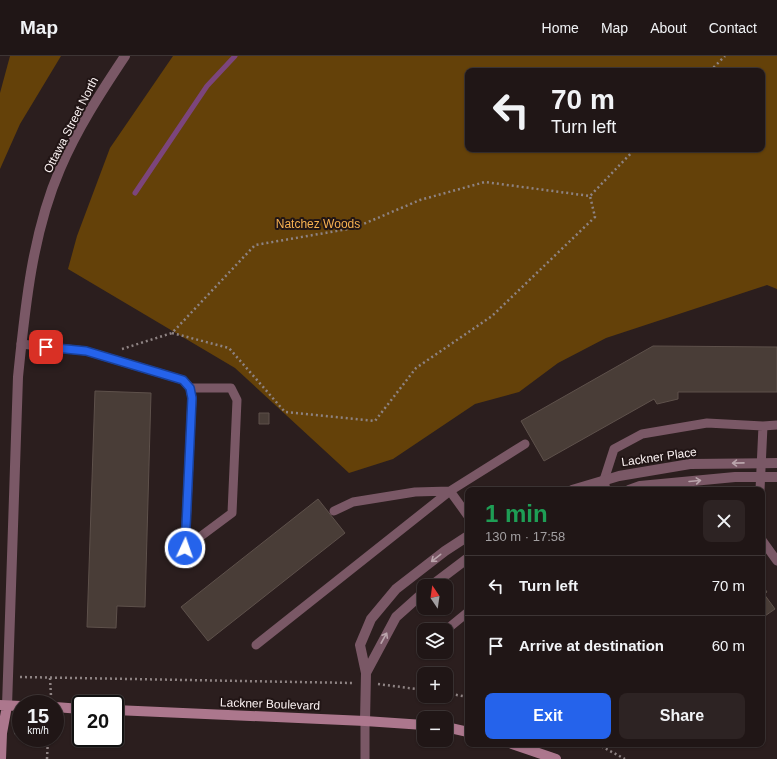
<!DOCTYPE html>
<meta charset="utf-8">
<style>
:root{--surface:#201616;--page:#2d2323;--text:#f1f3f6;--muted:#a29fa1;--line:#3d3535;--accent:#2563eb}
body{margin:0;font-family:Arial,sans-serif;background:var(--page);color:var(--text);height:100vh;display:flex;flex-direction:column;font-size:15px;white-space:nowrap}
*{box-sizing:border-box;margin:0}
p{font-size:13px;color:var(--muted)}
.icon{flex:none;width:22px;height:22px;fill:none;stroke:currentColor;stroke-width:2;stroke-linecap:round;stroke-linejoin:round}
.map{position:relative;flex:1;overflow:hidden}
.side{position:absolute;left:465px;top:431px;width:300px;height:260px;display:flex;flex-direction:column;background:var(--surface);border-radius:8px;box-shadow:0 1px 3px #0004,0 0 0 1px var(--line)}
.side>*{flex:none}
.guide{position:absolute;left:465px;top:12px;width:300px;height:84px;border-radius:8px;box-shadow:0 1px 3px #0004,0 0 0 1px var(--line);background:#201616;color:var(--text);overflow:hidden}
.needle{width:26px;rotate:347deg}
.buttons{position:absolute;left:417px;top:523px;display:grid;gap:8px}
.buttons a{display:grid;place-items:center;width:36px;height:36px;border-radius:8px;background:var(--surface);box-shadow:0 1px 3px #0004,0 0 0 1px var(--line);font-size:20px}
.speed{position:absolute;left:12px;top:639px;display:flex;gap:8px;font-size:20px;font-weight:700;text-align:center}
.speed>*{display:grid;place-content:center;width:52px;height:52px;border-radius:50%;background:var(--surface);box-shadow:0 1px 3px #0004,0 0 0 1px var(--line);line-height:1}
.speed small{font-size:10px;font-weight:400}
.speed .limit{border:2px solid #111;border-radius:6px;background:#fff;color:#111}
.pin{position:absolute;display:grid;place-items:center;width:34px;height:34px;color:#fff;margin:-17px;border-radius:8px;box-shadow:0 2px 6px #0006}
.me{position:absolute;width:44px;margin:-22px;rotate:3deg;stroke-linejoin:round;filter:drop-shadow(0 0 3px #0008)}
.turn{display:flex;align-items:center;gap:14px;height:84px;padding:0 20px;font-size:18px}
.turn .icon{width:52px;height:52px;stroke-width:2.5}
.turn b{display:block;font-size:28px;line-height:34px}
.round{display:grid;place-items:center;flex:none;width:42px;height:42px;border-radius:8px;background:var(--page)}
.overview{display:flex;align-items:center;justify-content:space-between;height:68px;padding:0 20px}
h1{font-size:24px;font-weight:800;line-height:30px;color:#1e9e55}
.button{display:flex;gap:8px;margin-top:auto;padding:8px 20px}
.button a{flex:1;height:46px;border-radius:8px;background:var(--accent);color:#fff;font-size:16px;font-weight:800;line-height:46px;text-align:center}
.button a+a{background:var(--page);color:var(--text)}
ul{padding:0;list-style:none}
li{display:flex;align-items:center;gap:12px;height:60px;padding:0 20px;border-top:1px solid var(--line)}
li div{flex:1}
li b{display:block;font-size:15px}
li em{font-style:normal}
header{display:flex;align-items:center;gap:24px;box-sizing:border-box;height:56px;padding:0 20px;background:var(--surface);border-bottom:1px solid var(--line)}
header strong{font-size:19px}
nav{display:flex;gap:22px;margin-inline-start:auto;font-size:14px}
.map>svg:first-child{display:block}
.green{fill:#644109;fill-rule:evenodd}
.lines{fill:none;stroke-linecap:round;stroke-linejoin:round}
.stream{stroke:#7c457c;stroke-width:5}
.building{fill:#493d37;stroke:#5e514b}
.path{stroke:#8e8383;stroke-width:2.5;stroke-dasharray:2 3;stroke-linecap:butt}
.service{stroke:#7a5866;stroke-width:9}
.minor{stroke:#7a5866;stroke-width:10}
.tertiary{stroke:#7a5866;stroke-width:10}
.secondary{stroke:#ac778d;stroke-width:10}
.oneway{stroke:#baa5ac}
.route-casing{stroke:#184099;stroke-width:10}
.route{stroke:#2563eb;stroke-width:7}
.labels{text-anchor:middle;stroke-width:4;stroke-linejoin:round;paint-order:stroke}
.street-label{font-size:12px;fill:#fbf2f2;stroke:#211515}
.park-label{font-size:12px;fill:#f7b151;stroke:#211515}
</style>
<header>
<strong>Map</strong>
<nav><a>Home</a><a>Map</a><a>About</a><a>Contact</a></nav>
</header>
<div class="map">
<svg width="777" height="703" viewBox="0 0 777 703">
<rect width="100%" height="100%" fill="#2b1e1e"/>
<path class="green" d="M10,0H61L20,68L0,113V37Z
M173,0H777V233L767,229L606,282L558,307L519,336L475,348L393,403L349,417L235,312L68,213L77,180L110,92ZM468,15H762V93H468Z"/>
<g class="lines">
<path class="stream" d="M135,137L207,30L235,0"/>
</g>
<path class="building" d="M653,290L777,291V336H678V343L657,348L654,343L544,405L521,365Z
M95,335L151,337L145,551L117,550L116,572L87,571Z
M259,357H269V368H259Z
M318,443L345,477L208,585L181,551Z
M762,529L767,536L764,538L775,553L762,562Z"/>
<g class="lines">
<path class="path" d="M710,15L725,0
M172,277L229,292L285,356L375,365L416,312L492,260L595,161L590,140
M122,293L172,277L255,189L354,172L420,144L485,126L590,140L635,93
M443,596L449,603
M20,621L353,627
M50,622L51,640
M378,628L424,634
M446,637L468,641
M14,677L21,676
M597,688L625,703
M47,703L48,682"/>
<path class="service" d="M21,288L86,295L183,324L190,332L192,342L185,492L232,457L237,344L231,332H190
M763,370L777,369
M606,434L604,424L614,393L642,378L707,367L763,370L760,434
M334,455L353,446L415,436L450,435L525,388
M762,484L777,505
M446,574L468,556
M256,589L450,435L468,460
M365,703V665"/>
<path class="minor" d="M572,434L619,420L690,408L777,407
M629,434L640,430L735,421H777
M431,530L468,502
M366,617L396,561L424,536
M365,665L366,617L360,589L371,563L396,533L445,495L468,480"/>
<path class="tertiary" d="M7,650L18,321C25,252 32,178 60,113C77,73 101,36 125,0"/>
<path class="secondary" d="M0,649L21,650
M55,651L81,653
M115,654L365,665L424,669
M446,671L468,676
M512,688L556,703
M1,703L2,677L7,650"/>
</g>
<defs><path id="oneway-shaft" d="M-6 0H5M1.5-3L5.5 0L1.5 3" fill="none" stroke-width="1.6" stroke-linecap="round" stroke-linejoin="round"/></defs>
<g class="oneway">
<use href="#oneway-shaft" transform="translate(738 407) rotate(179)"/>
<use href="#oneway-shaft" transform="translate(695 425) rotate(-5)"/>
<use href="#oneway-shaft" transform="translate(436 502) rotate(142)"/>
<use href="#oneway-shaft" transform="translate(384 582) rotate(-61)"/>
</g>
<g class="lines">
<g class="route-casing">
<path id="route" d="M46,291L86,295L183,324L190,332L192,342L185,492"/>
</g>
<use href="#route" class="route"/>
</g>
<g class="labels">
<g class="street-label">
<text transform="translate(71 69) rotate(-63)" y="4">Ottawa Street North</text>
<text transform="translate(659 401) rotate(-8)" y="4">Lackner Place</text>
<text transform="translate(270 648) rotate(2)" y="4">Lackner Boulevard</text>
</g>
<g class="park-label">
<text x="318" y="172">Natchez Woods</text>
</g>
</g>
</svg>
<div class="buttons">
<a><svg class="needle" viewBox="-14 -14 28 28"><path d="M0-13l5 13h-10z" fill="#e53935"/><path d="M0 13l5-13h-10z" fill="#a29fa1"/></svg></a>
<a><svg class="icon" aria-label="layers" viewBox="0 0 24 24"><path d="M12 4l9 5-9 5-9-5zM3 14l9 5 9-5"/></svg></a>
<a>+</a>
<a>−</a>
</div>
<div class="speed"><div>15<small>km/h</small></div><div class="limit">20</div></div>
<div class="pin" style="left:46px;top:291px;background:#d93025"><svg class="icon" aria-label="arrive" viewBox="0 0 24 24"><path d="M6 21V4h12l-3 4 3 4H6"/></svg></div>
<svg class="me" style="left:185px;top:492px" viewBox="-20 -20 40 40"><circle r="17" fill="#2563eb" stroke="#fff" stroke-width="3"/><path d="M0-11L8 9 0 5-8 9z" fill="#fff"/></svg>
<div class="guide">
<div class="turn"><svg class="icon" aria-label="left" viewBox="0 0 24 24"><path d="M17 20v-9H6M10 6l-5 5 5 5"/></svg><div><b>70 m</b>Turn left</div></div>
</div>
<section class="side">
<div class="overview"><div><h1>1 min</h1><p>130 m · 17:58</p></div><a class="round"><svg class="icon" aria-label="close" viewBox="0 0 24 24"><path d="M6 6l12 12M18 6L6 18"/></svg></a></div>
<ul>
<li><svg class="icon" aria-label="left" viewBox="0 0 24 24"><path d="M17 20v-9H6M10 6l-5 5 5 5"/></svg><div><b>Turn left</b></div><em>70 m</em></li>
<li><svg class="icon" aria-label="arrive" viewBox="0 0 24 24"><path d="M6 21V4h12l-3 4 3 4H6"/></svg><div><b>Arrive at destination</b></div><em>60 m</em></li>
</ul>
<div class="button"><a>Exit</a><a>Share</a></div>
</section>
</div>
